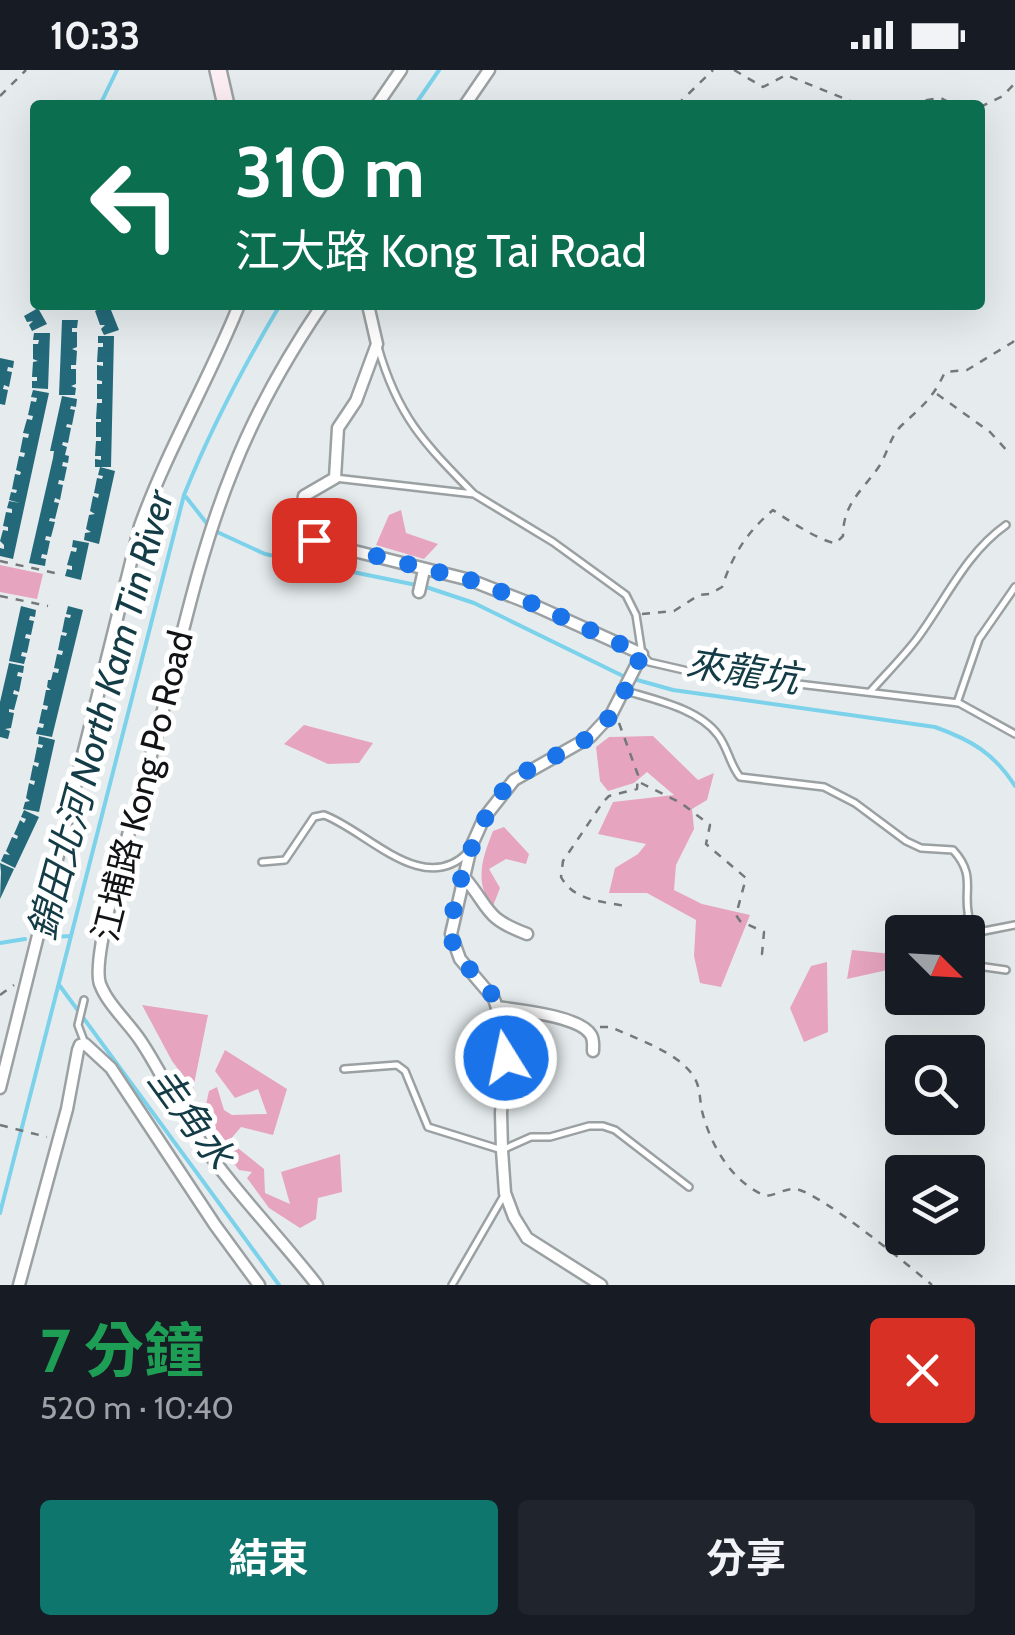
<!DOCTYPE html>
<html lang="zh-TW">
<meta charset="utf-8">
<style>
:root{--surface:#171b24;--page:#20242c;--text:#f1f3f6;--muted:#9ea1a6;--accent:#0f766e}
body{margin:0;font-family:Cabin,"Noto Sans TC",sans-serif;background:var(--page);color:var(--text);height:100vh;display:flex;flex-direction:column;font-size:38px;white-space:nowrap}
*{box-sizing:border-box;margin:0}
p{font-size:32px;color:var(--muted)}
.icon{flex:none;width:55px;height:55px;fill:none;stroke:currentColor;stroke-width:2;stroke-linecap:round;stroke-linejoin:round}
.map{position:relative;height:1215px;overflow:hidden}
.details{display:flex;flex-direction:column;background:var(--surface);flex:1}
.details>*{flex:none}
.banner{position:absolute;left:30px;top:30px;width:955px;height:210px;border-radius:10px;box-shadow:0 10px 40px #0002;background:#0b6e4f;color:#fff;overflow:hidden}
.needle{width:65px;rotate:114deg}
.buttons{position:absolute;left:885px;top:845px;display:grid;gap:20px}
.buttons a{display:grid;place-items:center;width:100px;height:100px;border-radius:10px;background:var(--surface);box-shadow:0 10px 40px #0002;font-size:50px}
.pin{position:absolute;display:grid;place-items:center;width:85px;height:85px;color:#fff;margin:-42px;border-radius:20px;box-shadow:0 5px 15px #0006}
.me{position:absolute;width:110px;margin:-55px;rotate:350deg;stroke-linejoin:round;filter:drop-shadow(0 0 8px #0008)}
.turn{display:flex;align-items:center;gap:35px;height:210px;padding:0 40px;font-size:45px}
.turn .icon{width:130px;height:130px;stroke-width:2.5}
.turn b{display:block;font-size:70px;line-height:85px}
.round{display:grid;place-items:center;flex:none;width:105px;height:105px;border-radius:10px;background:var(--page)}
.head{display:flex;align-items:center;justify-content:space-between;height:170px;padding:0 40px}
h1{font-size:60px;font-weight:700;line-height:75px;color:#1e9e55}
.button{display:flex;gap:20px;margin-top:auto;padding:20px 40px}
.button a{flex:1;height:115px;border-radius:10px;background:var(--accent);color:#fff;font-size:40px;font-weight:700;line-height:115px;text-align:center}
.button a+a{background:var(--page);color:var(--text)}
.status{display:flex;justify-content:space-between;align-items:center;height:70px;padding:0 50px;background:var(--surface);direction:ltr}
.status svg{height:28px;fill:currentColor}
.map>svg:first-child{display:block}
.green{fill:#e6a4be}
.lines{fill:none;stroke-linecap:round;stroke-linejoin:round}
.stream{stroke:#7bd2ea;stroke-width:4}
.building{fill:#24697a}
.lane-casing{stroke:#9ba1a3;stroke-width:10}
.street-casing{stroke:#9ba1a3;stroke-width:15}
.secondary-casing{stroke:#9ba1a3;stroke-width:20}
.path{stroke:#74787a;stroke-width:2.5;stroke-dasharray:8 8;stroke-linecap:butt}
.lane{stroke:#fff;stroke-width:5}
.street{stroke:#fff;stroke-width:10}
.secondary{stroke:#fdeef4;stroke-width:15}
.route{stroke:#1a73e8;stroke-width:18;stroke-dasharray:0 32.4}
.labels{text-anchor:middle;stroke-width:10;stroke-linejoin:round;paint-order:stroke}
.street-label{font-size:35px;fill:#111314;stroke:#fff}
.water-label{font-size:38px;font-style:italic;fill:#133c46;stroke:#fff}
</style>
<div class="status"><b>10:33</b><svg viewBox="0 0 49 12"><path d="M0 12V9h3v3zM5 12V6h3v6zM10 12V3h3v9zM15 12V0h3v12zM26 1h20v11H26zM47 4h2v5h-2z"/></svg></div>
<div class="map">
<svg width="1015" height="1215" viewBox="0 0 1015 1215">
<rect width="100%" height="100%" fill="#e6ecee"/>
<path class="green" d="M401,440L406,463L438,474L424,489L376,475L389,445Z
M0,495L43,504L37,529L0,522Z
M304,655L373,673L359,693L328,694L284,674Z
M653,666L698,710L714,703L707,730L692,739L694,759L676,795L674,820L702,834L750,845L721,917L700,913L694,886L696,850L647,823H609L615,798L638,784L646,774L598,764L613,732L674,725L647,702L634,713L608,721L600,711L596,677L609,667Z
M504,757L529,784L526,794L506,789L489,799L500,818L493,836C473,813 483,786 493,761Z
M852,880L902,885L901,897L847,909Z
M827,892L828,962L804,972L790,938L811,896Z
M142,935L208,945L193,1019L172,991Z
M225,980L287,1019L273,1065L241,1057L229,1071L264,1099L265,1123L290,1134L281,1102L340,1084L342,1122L318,1128L316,1149L300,1158L269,1138L247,1108L252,1102L239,1100L202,1053L209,1021L217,1017L224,1040L232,1045L267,1044L258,1019L235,1028L215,1001Z"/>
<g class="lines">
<path class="stream" d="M100,35L117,0
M415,35L439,0
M186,427L208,455
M215,461L265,484L426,517L474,533L623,606L673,620L935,657C971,670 994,683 1015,716
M53,867L71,866
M0,873L25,869
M60,916L279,1215
M0,1143L184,425C211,358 243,297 280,235"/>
</g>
<path class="building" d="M98,235H109L119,260L104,265L101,259L105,255H100L95,241L99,239Z
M38,238L47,254L32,261L29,255L33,251L27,252L24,246Z
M62,250H78L77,258H72V262H77V277L72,279L77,281L76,295H71V299H76V314L71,316L76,318L75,325H59Z
M34,263H50L48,319L32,318V311H37V307H32L33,292L38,291L33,289V274H38L39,270H33Z
M98,266H114L111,397H95V389L101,390V386H95L96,371H101V367H96V352H101V349H96L97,333H102V329H97V314H102V311L97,310V295L103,296V292H97L98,277H103V273H98Z
M0,288L14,291L13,298L8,297L7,301L12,302L9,317L4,315L3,319L8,320L5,335L0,334Z
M33,320L49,323L13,489L0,486V478L4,479V475L0,471L3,460L8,461V457L3,456L6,442L12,443V439L7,438L9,431L20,433L9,430L11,422L16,423L17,420L12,419L15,404L20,405L21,402L16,400L19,386L24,387L25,383L20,382L23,367L28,368L29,364L23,363L27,349L32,350L33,346L28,345L31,331L36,332L37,328L31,327Z
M62,326L77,329L76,337L71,336L70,339L75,340L72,355L67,354L66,357L71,358L68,373L63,372L62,375L67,377L65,385L69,386L68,393L63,392L62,396L67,397L64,411L59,410L58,414L63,415L60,430L55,428L54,432L59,433L55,449L50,448L49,451L55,452L51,467L46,466L45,470L50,471L47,485L42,484L41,488L46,489L45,496L29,493L53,388L54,381H50Z
M100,397L115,401L99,474L84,470L85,463L91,462L86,459L89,445L95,444L90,441L93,426L98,428L99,424L94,423L97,408L102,409L103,406L98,405Z
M73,470L89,473L81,510L65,506L67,499L72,500V496L67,495L71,481L76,482L77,478L72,477Z
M21,536L36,540L35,547L30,546L29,550L34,551L31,565L26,564L25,568L30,569L27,583L22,582L21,586L26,587L24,594L9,591Z
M68,536L83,540L52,667L36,664L38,657L43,658L44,654L39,653L42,639L47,640L48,636L43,635L46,620H51L47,617L48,610H51L53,602L58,603L59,599L54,598L57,584L62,585L63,581L58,580L61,565L66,566L67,563L62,562L65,547L70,548L71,545L66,544Z
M9,593L24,596L23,603L18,602L17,606L22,607L19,622L14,620L13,624L18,625L14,640L9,639V642L14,643L11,658L5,659L10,661L8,669L0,667V632Z
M39,666L55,670L39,742L23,739L25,732L30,731L26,728L29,713L34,715L35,711L30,710L33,695L38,697L39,693L34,692L37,677L42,678L43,675L38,674Z
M24,740L39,747L15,798L1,791L4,784L10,785L6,781L12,767L17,769L18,766L14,764L20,750L24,753L26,749L21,747Z
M0,793L14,799L0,829L1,802Z"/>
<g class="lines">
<g class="lane-casing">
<path id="lane" d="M378,277C398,347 424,373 474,424
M335,408L474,424L553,472L626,525L636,545L642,584L649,592L688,601L959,633L1015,664
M626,621C656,630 699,639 718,665C728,678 730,695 740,707L824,717L855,733L906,771L921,778L953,780C978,807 961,823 970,851L984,861L1015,855
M870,622C885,605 902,588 916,570C946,530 965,484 1006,455
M957,633L979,569L1015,517
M262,792L285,790L314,747L324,745C367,761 423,827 467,783
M962,862L968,845
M968,890L978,896L1006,900
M84,971L78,955L84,930
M344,999L397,995L405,1001L428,1057L502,1080L531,1067H550L589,1056H603L615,1060L689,1117
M452,1215L503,1127"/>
</g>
<g class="street-casing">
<path id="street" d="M377,35L401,0
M465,35L489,0
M368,235L377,274L356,331L338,358L335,408L304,426L298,460L314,471L470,510L529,533L642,584L611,645L603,653L590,667L514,710L484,748L471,777L451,864L460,889L494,929L504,959L506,975L501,1043L502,1080L505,1123L514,1147L527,1168L601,1215
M419,522L424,500
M464,807C491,839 484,848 527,864
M497,937C518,940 580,946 591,965C594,970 593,975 593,981
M0,1018L140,456C167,380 209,310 239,235
M19,1215L67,1039L78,980L80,975L85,974L111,998L215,1155L259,1215
M317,1215C278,1165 234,1121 198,1068C176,1036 161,1001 140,970C128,952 108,935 100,914C89,882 144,714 155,671C179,581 197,489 232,402C255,343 286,288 322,235"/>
</g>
<g class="secondary-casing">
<path id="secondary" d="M218,0L226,35"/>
</g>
<path class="path" d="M734,0L763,17L786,5L860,35
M0,26L26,0
M677,35L713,0
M894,35L941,28L954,35
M980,37L1003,26L1015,13
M937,324L990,362L1009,383
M0,491L55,503
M0,526L48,536
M642,544L674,541L699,525L710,524L722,517C733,484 747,462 773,440C786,449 823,473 836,473L843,466C843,434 861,422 878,398C887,385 890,367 901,356C922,336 932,330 945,302L967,300L1013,272L1015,265
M619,653L638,705L637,719L609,726L603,732L563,791L561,807C574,831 601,831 625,836
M641,713L681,733L710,755L706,774L746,808L736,845L740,851L764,862L762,884L769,888
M0,925L14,915
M600,957H611C636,969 675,981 692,1004C701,1016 699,1027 702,1041C710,1074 732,1113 766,1126C776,1125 786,1118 796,1119C822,1124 908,1195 932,1215
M0,1055L47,1067"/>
<use href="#lane" class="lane"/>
<use href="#street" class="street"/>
<use href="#secondary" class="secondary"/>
</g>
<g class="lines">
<path class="route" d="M314,470L470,510L529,532L642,584C628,612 616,649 589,667C567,683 539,691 516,708C482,734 454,817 451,859C450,890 480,904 494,928C504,945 506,969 506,988"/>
</g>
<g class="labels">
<g class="street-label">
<text transform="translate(143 716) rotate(-76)" y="12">江埔路 Kong Po Road</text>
</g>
<g class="water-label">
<text transform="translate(743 601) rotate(9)" y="13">來龍坑</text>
<text transform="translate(101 645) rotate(-75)" y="13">錦田北河 North Kam Tin River</text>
<text transform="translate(191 1048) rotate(54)" y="13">圭角水</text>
</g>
</g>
</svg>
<div class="buttons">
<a><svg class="needle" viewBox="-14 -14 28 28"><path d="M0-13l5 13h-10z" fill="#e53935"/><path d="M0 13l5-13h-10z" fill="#9ea1a6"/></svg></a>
<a><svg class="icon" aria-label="search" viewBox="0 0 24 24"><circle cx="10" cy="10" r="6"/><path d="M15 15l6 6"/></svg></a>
<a><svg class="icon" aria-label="layers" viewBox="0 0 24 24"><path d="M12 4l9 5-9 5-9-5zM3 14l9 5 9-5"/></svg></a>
</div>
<div class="pin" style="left:314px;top:470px;background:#d93025"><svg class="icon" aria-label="arrive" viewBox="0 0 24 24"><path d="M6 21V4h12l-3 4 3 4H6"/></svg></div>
<svg class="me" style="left:506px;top:988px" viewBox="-20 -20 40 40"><circle r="17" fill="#1a73e8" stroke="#fff" stroke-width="3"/><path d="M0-11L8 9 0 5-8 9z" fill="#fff"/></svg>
<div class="banner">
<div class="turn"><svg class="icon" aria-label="left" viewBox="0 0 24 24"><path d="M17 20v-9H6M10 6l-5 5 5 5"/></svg><div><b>310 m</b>江大路 Kong Tai Road</div></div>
</div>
</div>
<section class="details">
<div class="head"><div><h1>7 分鐘</h1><p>520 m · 10:40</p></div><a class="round" style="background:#d93025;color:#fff"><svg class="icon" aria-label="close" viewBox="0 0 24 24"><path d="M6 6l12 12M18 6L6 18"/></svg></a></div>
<div class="button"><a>結束</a><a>分享</a></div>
</section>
